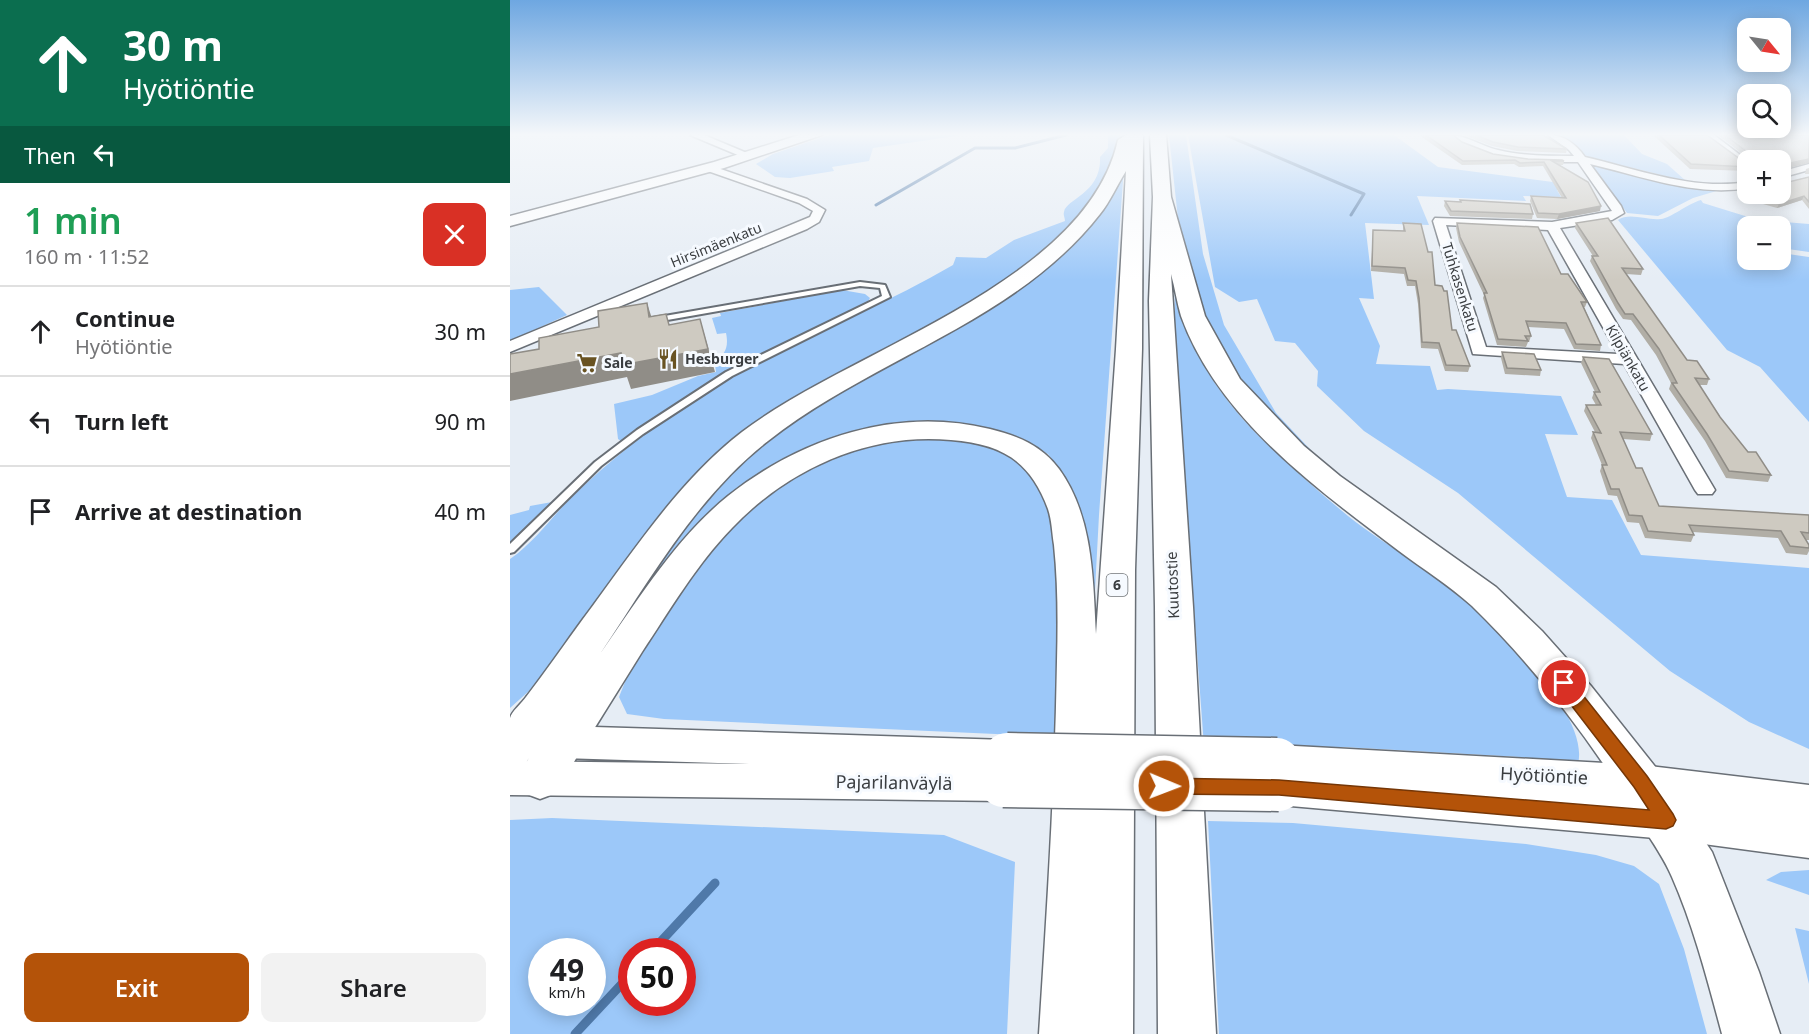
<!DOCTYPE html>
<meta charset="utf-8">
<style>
:root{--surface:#fff;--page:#f2f2f2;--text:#202124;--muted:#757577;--line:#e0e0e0;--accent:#b45309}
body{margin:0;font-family:"Noto Sans",sans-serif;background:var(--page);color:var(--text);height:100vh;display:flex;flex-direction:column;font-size:22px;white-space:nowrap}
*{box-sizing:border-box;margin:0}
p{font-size:20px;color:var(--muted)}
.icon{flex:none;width:33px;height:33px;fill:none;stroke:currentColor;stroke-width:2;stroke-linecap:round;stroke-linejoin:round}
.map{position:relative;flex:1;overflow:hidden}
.sheet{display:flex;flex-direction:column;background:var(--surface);width:510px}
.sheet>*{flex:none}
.top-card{background:#0b6e4f;color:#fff;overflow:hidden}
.needle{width:39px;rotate:120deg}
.tools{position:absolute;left:1227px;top:18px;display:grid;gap:12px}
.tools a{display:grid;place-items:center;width:54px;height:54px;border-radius:12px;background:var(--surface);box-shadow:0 3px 15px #0003;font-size:30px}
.speed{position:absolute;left:18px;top:938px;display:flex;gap:12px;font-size:30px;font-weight:700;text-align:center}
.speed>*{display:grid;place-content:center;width:78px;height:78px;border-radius:50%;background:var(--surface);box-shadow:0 3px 15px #0003;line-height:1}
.speed small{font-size:15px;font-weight:400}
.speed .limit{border:9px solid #d22;background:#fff;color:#111}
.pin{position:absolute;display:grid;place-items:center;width:51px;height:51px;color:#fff;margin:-26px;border:3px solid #fff;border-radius:50%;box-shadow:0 2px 6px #0007}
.me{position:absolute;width:66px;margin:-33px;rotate:91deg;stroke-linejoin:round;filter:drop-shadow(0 0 4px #0008)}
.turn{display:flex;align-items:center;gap:21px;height:126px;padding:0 24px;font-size:27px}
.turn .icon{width:78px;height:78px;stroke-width:2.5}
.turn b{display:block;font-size:42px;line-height:51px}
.then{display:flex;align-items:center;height:57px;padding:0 24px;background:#0003;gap:12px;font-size:22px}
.round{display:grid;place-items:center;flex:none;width:63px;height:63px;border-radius:12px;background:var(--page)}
.summary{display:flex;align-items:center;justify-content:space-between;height:102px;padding:0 24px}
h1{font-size:36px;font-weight:600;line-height:45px;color:#1e9e55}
.action{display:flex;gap:12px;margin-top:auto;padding:12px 24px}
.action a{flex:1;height:69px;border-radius:12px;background:var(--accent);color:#fff;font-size:24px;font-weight:600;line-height:69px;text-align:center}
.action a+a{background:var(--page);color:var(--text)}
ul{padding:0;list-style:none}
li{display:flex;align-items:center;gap:18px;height:90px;padding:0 24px;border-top:2px solid var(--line)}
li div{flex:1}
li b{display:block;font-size:22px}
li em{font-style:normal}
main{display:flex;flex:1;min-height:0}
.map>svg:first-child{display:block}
.green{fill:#9cc8f9;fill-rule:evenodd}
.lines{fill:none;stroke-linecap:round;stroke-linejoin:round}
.stream-far1{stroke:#4f79a9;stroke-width:3}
.stream{stroke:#4f79a9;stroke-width:9}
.service-casing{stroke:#696f76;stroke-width:4}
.minor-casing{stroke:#696f76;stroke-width:3}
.secondary-casing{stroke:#696f76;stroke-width:3}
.trunk-casing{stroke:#696f76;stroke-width:3}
.service{fill:#fff;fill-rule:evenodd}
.minor{fill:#fff;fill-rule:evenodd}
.secondary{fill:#fff;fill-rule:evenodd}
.trunk{fill:#fff;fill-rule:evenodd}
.secondary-bridge-casing{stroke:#696f76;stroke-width:49;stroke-linecap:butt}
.secondary-bridge{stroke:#fff;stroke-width:46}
.wall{fill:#b1aea6}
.shaded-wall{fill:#908d87}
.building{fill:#cecac1;stroke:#908d87;stroke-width:1.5}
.route{fill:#b45309;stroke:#753606;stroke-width:1.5}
.labels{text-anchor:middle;stroke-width:6;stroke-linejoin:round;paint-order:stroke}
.far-street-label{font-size:14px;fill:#3a3d40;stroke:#f6faff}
.far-poi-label{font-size:14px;font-weight:bold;fill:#3a3d40;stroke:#f6faff;text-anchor:start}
.shield{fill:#f6faff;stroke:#727679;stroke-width:1.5}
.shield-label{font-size:14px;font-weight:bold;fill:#3a3d40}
.street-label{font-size:15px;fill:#3a3d40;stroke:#f6faff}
.near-street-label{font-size:18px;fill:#3a3d40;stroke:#f6faff}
</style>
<main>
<section class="sheet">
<div class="top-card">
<div class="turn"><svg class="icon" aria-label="ahead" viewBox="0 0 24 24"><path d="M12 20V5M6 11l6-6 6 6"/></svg><div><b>30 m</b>Hyötiöntie</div></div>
<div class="then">Then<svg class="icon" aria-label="left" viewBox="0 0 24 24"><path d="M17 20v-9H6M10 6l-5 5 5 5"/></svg></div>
</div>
<div class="summary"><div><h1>1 min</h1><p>160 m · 11:52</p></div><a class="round" style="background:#d93025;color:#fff"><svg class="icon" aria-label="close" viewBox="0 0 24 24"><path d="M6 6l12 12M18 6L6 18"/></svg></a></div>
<ul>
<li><svg class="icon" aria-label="ahead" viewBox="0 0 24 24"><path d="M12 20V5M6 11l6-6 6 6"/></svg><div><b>Continue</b><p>Hyötiöntie</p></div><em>30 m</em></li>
<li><svg class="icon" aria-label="left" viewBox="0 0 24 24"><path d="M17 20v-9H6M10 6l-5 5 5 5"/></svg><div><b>Turn left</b></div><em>90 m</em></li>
<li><svg class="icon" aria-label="arrive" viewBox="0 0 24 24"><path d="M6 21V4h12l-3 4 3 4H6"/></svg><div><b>Arrive at destination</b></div><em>40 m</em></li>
</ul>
<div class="action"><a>Exit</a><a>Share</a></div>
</section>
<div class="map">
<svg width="1299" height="1034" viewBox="0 0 1299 1034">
<rect width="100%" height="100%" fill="#e6edf5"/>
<path class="green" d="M319,135H453L363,148L359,161L322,167L324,171L280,178L265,177L246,164L263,154Z
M598,135H611C606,165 588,192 569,215C514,280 436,318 361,357C340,368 317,377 297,390C266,410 227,433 201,459C134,526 79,616 19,691L0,708V559C25,542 42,516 64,495C99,461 137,431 177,404C261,349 357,315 443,265L446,257L476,258L504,240L555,221C555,218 553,215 554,212C556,199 592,193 590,157L598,148Z
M659,135H676L693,254L714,325L766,413L825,476L766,424L725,375L698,326L671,247Z
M678,135H884L928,167L1066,185L1069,191L1047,190L1051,197L1013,196L1016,201L907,196L919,225L855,223L864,299L849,298L870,346L866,364L920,366L927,390L938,389L1051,396L1068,435L1035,434L1057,497L1102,500L1131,555L1299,568V749L1239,722L1160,671L948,493L854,431L807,386L808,371L785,343L765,341L747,299L729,302L705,287Z
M1047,135H1114L1132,154L1157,164L1176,181L1086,159L1074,155Z
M1093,165L1213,189L1183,198L1148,216L1117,213L1082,166Z
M614,167L589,515L582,647L572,529L562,488L538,454L510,439L441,424L277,459L64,697L88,644L193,499L261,433L523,276Z
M1191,200L1193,203L1248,220L1299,224V252L1271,248L1270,226H1238V260H1270L1271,253L1299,257V422L1250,367L1217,350L1108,220C1120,212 1137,221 1151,219C1161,218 1177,204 1191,200Z
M665,284C672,305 677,328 686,349C699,380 729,417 753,440C780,466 809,492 838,516C882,551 934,576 975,614C1005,643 1083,724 1067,767L1037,765L1010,757L833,747L694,746L664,343Z
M29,287L57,315L0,341V290Z
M332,290L355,294L360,298L356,305C272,347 188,386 111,441L108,439L104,404L142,395L188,376L206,372L205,364C215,353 219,348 216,333L207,334L202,318L211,316L210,313Z
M441,436L476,444L506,458L534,487L543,530L548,620L550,737L154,719L117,714L109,697L126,654L203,542L275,478L365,441Z
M42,502L0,542V515L19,510L20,506Z
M42,818L434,835L505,862L497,1034H0V820ZM32,951H82V1002H32ZM122,951H172V1002H122Z
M698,821L783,823L1016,844L1086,855L1124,866L1149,884L1174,949L1197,1034H709Z
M1299,870V895L1256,880L1271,872Z
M1285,928L1299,931V984Z"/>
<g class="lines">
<path class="stream-far1" d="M716,135L854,194L841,215
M366,205L465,148H505L556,135"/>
<path class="stream" d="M142,951L205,883
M65,1034L122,973"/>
<g class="service-casing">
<path id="service" d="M350,282L375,285L380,297L222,376L133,434L91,466L4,552L0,553V544L85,462L127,430L216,372L372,296L370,288L350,286L146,322H143V318Z"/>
</g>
<g class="minor-casing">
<path id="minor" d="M180,135H194L244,156L235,158Z
M939,135C956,135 971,146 988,150C1012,156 1038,156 1064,156L1059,150L1038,135C1054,135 1065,143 1075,157C1127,169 1183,191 1238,182V188C1185,197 1131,176 1080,164L1111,206L1114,213L1102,220L1050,228L1205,490L1202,494H1188L1185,490L1114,364L963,354L923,221L925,218L1042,222L1102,211L1068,162C1026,162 972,164 939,135ZM936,225L1038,230L1108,354L976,347Z
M1193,135H1204L1238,161V169Z
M1299,164V170L1270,178V172Z
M199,165L297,199L315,210L309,222L297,229L0,352V341L300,217L303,211L289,203L195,170L194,168Z"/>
</g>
<g class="secondary-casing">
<path id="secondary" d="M289,135H312L214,168L0,226V216L204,162Z
M52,726L497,740L511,745L517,756L511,767L503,770L508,772L514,784L508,796L493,801L0,795V761L239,764L52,758L0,759V727Z
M767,745L1131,765L1299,785V858L1156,839L769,805L754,800L748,788L754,776L758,774L753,773L747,761L753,749Z"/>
</g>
<g class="trunk-casing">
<path id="trunk" d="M616,135H633L632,349L625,570L623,1034H529C537,910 545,786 547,661C548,622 548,583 544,545C542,533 542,521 538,509C520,460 491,444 441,440C359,432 278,469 222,528C186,565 160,610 132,652C103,699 73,745 46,793L30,799L14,793L7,780L20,756L16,763L0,769C0,756 0,730 0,718C2,711 12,703 16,697C36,671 54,645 73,619C121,555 168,481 232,432C340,349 576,284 608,140ZM616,171L606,349L586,634C583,578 583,516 549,469C531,445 508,436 480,429C387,406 291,438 218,496C165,539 128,600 90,654C139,581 187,496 258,441C363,358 505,323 590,214C600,202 607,185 616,171Z
M640,135H656L661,197L695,316L730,379L794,446L830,476L986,587L1032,631L1081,686L1147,769L1202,852L1249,972L1270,1034H1212C1198,982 1184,927 1162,877C1155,860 1143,843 1133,827C1088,749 1027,669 962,606C940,586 913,569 889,551C806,488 708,418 671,316C667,303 665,288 661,274L683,607L706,1034H648L645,607L639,301L643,197Z"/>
</g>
<use href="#service" class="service"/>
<use href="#minor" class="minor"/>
<use href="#secondary" class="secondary"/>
<use href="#trunk" class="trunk"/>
<g class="secondary-bridge-casing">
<path id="secondary-bridge" d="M497,756L767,761
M493,784L769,788"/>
</g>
<use href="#secondary-bridge" class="secondary-bridge"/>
</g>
<path class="wall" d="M909,135H943L952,142L983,154L1018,159L1054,161L1053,165H1049L1090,211L1047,219L1027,218L1020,201L1021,196L1052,198L1033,166L1009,167L1004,164L952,165Z
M954,135H1033L1057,149L1056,153L1007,151L982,146Z
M1143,135H1197L1238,165V171L1180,169Z
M1208,135H1299L1270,160H1239V159Z
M1299,168V174H1295L1296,169Z
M1299,177V209L1292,200L1267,208L1232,198L1234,194Z
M950,200L1023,214L1022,219L940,216L934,206L935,201L950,202Z
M893,223L925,285L942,330L960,366L958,372L935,371L928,349L911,348L908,304L905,286H897L894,274L861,271L863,230L893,231Z
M947,223L1051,274L1077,302L1075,307H1074L1091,345L1090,351L1064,349L1054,329L1018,327L1021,336L1019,342H1018L1016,347L987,345L973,298L974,295L949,242L946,228Z
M1066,223L1133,269L1131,275L1116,274L1177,360L1199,379L1197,385H1189L1210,417L1238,452L1261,475L1258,482L1216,478L1195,441L1159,389L1161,383L1146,355L1121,320L1113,319L1106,309L1080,261L1082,256H1083L1065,228Z
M992,352L1031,370L1030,376L995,374L991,358Z
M1073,357L1142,434L1140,441L1113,439L1126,468L1149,506L1299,515V540H1296L1299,545V551L1297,555L1276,553L1268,538L1183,532L1184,535L1181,542L1135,538L1129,523L1117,522L1107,496L1098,495L1090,471L1092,465L1081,438L1083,432H1085L1074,411L1076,405H1086L1082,398L1084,392H1085L1071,363Z"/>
<path class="shaded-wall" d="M1299,159V163L1270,170L1271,165Z
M1294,196L1292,200L1267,208L1269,204Z
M1091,206L1090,211L1047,219L1049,214Z
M137,303L144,325L139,317Z
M190,319L205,372L121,389L117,377L0,401V374L111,353Z"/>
<path class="building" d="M916,135H943L952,142L983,154L1018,159L1052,160L1054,161H1042L1078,182L1091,206L1049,214L1028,213L1021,196L1056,198L1034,162L1010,163L1005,160L953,161Z
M966,135H1033L1057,149L1008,147L983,142Z
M1149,135H1197L1238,165V167L1181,164Z
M1215,135H1299V159L1271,165L1270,166V160H1241V155Z
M1299,177V202L1294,196L1269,204L1234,194L1238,193V194H1270V184Z
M950,200L1020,204L1023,214L941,211L935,201L951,202Z
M1098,218L1133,269L1112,268L1177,360L1187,361L1199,379L1185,378L1210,417L1238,452H1246L1261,475L1219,471L1197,434L1162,383H1167L1149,349L1123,314H1115L1108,303L1082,256H1088L1066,223Z
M893,223L911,224L918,252H922L925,285L932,286L934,291H937L942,330H946L960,366L936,365L929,343L912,342L909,298L906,281L898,280L895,268L862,266L863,230L895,231Z
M947,223L1028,227L1051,274H1058L1077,302H1071L1091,345L1066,344L1056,323L1016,321L1021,336H1015L1018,341L988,339L974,293H977L950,237Z
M137,303L139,317L156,314L159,325L190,319L198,349L112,365L111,353L0,374V354L29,349V338L89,327L88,311Z
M992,352L1024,354L1031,370L997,368Z
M1073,357L1099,359L1142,434L1110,432L1126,468H1132L1149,506L1299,515V533L1291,532L1299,545V548L1280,546L1271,531L1179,525L1184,535L1138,531L1132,516L1119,515L1109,489H1101L1092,465H1097L1083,432L1091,433L1076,405H1091L1084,392H1090Z"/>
<linearGradient id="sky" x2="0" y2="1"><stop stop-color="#6ea7e1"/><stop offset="0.48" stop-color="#f4f7fa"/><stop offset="1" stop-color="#f4f7fa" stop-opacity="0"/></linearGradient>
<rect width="1299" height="280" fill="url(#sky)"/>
<path class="route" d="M1054,677L1060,679L1137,776L1163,814L1166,820L1163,826L1156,829L769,795L654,794L647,792L645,786L647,780L654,778L769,780L1139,810L1124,787L1048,688L1045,683L1048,679Z"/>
<defs>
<g id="restaurant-bare" transform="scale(1.62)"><path d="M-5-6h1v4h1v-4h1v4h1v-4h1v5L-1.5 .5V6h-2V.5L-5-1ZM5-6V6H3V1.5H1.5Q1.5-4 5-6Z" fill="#695322" stroke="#f6faff" stroke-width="2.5" paint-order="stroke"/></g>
<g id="supermarket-bare" transform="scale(1.62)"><path d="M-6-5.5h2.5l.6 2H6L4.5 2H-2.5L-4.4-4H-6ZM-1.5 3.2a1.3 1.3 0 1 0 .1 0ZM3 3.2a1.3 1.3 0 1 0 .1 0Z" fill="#695322" stroke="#f6faff" stroke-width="2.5" paint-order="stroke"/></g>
</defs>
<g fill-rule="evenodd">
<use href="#restaurant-bare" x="158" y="359"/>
<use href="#supermarket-bare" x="77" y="363"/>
</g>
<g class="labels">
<g class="far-street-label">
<text transform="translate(206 245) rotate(-22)" y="5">Hirsimäenkatu</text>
<text transform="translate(950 287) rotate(73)" y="5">Tuhkasenkatu</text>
<text transform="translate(1118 358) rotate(60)" y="5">Kilpiänkatu</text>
</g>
<g class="far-poi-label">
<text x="175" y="364">Hesburger</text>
<text x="94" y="368">Sale</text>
</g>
<rect class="shield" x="596.5" y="574" width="21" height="22" rx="4.5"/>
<g class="shield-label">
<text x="607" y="590">6</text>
</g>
<g class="street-label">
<text transform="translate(663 585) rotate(-92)" y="5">Kuutostie</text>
</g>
<g class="near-street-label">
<text transform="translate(1034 776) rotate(3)" y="6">Hyötiöntie</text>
<text transform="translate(384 783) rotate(1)" y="6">Pajarilanväylä</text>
</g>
</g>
</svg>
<div class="tools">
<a><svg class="needle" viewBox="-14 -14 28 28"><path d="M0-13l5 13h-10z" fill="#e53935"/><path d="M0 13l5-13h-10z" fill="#757577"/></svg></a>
<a><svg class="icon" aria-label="search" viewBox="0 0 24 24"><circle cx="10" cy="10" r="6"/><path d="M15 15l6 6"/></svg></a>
<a>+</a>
<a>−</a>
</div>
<div class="speed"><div>49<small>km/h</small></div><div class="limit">50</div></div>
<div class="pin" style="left:1054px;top:683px;background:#d93025"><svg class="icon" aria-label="arrive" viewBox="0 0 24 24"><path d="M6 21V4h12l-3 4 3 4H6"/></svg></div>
<svg class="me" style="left:654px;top:786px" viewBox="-20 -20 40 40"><circle r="17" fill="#b45309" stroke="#fff" stroke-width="3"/><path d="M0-11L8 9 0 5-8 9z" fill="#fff"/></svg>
</div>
</main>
